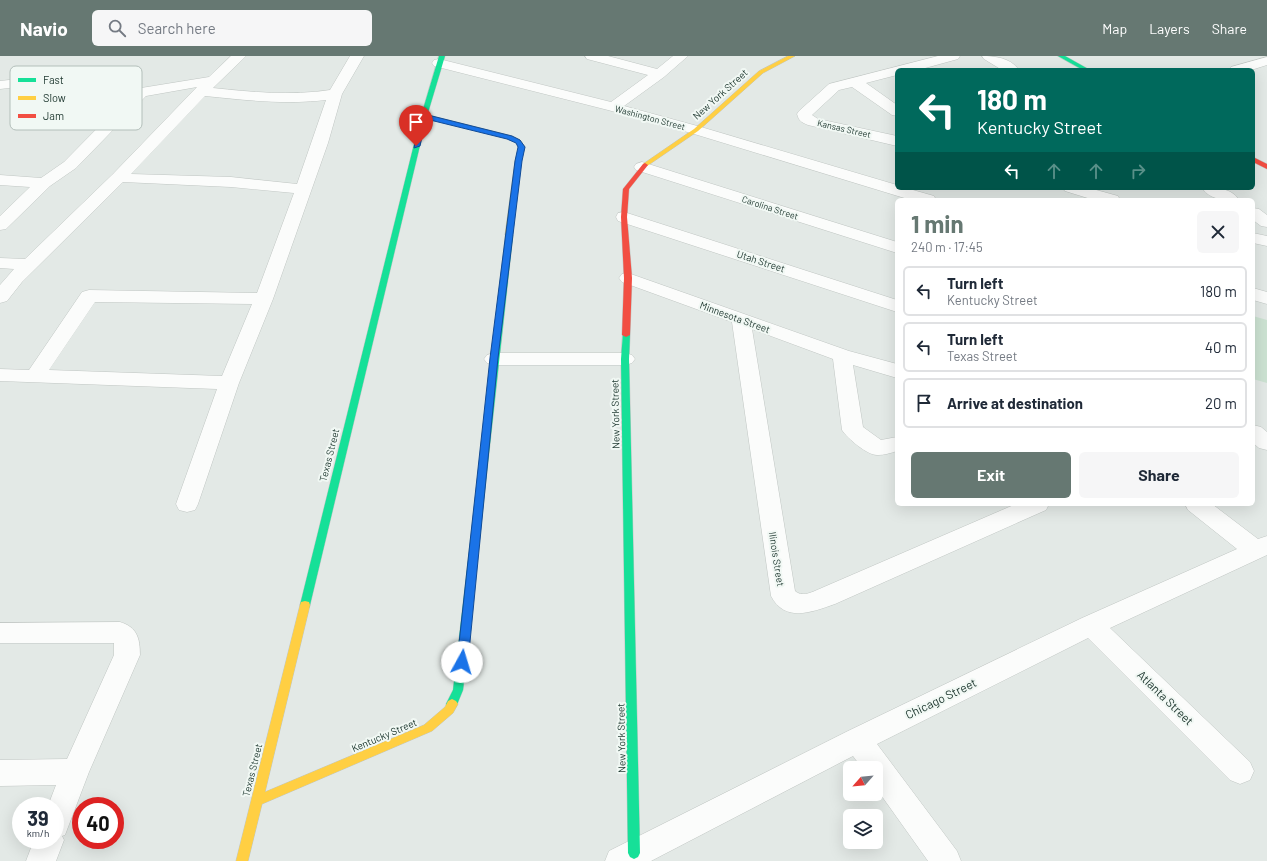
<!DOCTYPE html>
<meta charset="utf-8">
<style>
:root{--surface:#fff;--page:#f6f6f7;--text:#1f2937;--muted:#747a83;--line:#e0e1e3;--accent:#667872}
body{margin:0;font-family:Barlow,sans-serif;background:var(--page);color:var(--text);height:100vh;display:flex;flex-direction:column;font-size:15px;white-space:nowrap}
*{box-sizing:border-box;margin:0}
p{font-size:13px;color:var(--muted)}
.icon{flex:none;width:22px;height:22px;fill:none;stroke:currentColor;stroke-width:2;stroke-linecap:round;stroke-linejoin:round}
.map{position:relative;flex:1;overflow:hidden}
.side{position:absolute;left:895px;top:142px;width:360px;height:308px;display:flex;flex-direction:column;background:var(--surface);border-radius:6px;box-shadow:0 4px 16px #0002}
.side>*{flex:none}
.banner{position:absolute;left:895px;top:12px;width:360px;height:122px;border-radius:6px;box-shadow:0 4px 16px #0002;background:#00695c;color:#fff;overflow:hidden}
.needle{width:26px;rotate:243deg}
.tools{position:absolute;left:843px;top:705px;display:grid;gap:8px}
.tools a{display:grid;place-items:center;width:40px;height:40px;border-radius:6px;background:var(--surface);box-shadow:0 4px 16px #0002;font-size:20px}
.speed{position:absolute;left:12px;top:741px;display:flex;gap:8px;font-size:20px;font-weight:700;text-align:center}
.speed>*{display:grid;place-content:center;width:52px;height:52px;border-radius:50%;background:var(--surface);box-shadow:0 4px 16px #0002;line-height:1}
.speed small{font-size:10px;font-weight:400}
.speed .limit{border:6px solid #d22;background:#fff;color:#111}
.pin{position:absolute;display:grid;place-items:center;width:34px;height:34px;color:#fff;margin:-41px -17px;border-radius:50% 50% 50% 0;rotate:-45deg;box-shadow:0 0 4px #0007}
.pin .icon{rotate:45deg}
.me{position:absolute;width:44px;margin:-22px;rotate:6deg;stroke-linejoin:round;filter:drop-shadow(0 0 3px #0008)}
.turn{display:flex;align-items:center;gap:14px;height:84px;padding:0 16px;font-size:18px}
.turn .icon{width:52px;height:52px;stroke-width:2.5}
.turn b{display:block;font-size:28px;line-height:34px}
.lanes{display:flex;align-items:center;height:38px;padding:0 16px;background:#0003;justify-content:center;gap:20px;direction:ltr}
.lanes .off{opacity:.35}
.round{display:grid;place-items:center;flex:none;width:42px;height:42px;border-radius:6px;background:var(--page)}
.overview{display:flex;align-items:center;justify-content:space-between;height:68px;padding:0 16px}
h1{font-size:24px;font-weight:700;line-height:30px;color:var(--accent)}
.primary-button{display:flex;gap:8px;margin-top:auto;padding:8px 16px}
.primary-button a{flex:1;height:46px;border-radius:6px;background:var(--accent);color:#fff;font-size:16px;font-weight:700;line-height:46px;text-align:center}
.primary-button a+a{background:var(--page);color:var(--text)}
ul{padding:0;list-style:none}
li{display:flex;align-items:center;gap:12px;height:50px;margin:0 8px 6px;padding:0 8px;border:2px solid var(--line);border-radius:6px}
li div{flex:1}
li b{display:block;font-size:15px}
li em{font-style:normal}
header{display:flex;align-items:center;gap:24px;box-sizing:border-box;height:56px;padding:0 20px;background:var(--accent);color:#fff}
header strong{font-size:19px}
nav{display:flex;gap:22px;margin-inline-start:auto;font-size:14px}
.search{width:280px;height:36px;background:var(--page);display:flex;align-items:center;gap:10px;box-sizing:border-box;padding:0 14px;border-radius:6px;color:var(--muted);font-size:15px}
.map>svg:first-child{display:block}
.green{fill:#cce2d2}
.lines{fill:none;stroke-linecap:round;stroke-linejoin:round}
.street-casing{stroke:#c0c6c3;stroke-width:1}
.fast-casing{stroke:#bfc6c3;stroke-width:1}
.slow-casing{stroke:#bfc6c3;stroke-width:1}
.jam-casing{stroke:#bfc6c3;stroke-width:1}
.street{fill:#fbfcfb;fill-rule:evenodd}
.fast{fill:#16e098;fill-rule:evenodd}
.slow{fill:#ffcf43;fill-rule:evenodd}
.jam{fill:#f24e42;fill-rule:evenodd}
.route{fill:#1a73e8;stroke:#114b97}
.labels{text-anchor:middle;stroke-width:4;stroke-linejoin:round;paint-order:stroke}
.far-street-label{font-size:9px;fill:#223b33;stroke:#f1f8f4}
.street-label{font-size:10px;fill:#223b33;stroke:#f1f8f4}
.near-street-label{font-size:12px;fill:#223b33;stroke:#f1f8f4}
.key{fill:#f1f8f4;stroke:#b3bfba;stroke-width:1}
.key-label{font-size:11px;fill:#223b33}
</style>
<header>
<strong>Navio</strong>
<div class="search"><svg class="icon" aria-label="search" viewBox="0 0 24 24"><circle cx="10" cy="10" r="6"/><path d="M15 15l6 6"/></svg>Search here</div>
<nav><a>Map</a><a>Layers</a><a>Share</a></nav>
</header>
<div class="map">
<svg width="1267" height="805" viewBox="0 0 1267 805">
<rect width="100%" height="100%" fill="#e3e9e6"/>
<path class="green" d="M1253,260L1267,264V327L1253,323Z"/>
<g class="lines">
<g class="street-casing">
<path id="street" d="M231,0H246L213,32C252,36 290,40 330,34L350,0H364L342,38L328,87L273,243L239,327L198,448L195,454L187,456L179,454L176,448L217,333L0,325V313L29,314L82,236L89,234L257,237L294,137L231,131L123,126L22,226L7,245L0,247V229L14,213L0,212V202L25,203L113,118L197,31L146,40L76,112L50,130L6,173L0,174V160L30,131L0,129V119L41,122L64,106L130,39L18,31L0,33V25L18,23L141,32L209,21ZM205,40C245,44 285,49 326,44L297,128L231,121L131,118ZM95,246L252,248L222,320L49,314Z
M585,0H608L657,13L673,0H688L664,21L624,50L701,71L897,129V132H906L934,140L936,144H911L691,77L608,54L434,10L432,7L434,4L439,3L611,46L648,19L587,3Z
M938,0H960L958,3L918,14H897V19L866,27L897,49V60L892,59L852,31L839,34L812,59L818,63L897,80V90L808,69C801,66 799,65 797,58L799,55L829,28Z
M982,0C995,0 1011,2 1019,14H1002L984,3Z
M1267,1V9L1251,14H1229L1231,11Z
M642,106L897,186V197L636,114L634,111L636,108Z
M1063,132H1089L1118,140L1120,144H1094L1065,135Z
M1202,132C1215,132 1231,131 1239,144C1226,144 1211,145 1202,132Z
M1253,152L1259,153L1267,159V171L1261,170L1253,164Z
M624,156L897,244V256L618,165L616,161L618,157Z
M1253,177L1267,180V190L1253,187Z
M628,217L849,295L897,308V322L853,309L863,371L881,384L897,381V395C891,397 884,399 878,399C868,400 847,382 842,374L833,303L752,273L795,535C802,541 810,537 817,534L1016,448H1049L1046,454L835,548C812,556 785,567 771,540L732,266L622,226L619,222L622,218Z
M1253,232L1267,236V248L1253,244Z
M494,297H625L632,299L635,303L632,307L625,309H494L487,307L484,303L487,299Z
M1253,369L1261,371L1267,376V394L1259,392L1253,387Z
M1185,448H1212L1258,483L1267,480V499L1110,572L1250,706L1254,715L1250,724L1240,728L1230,724L1088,582L877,688L957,795L961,805H928L876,732V712H862L853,700L651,805H605L609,795L848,675L1082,562L1237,493L1188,454Z
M120,566C137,571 140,582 140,599L89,716L65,779L62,780L64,784L56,805H26L34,784H55V750H48L56,729L0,730V704L67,703L114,599V587H0V567Z"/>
</g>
<g class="fast-casing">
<path id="fast" d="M439,0H445L427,60L310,549L309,552L305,553L301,552L300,549L421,60Z
M1058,0H1065L1090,14H1083Z
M506,177H509L513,179L463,634L456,651L452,653L448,651L446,648L453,634Z
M623,277H626L630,279L629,303L640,797L638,801L634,803L630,801L628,797L621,303Z"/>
</g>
<g class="slow-casing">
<path id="slow" d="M788,0H795L763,17L698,75L647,110H643V108L694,73L759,15Z
M424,58L512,80L520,84L525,91L521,105L512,181H509L505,179L515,105L519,91L516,86L508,82L422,61L421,60Z
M305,545L309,546L310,549L265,736L424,669L445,651L448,645L452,643L456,645L458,648L453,657L432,675L262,748L248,805H236L300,549L301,546Z"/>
</g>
<g class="jam-casing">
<path id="jam" d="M1253,101L1267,108V113L1253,106Z
M645,107L648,109L629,133L627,161L632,222L630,279L626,281L622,279L624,222L621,161L623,133L643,108Z"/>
</g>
<use href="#street" class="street"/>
<use href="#fast" class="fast"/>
<use href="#slow" class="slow"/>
<use href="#jam" class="jam"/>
</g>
<path class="route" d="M424,58L512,80L520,84L525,91L522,105L498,302L468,606L466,609L462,610L459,609L457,606L490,302L515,105L518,91L516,87L507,83L426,63L420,90L414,92L421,60Z"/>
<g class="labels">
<g class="far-street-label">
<text transform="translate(650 62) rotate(15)" y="3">Washington Street</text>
<text transform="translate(844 73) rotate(13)" y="3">Kansas Street</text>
<text transform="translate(770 152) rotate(18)" y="3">Carolina Street</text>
</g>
<g class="street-label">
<text transform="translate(720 38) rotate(-42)" y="4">New York Street</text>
<text transform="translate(761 205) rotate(18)" y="4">Utah Street</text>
<text transform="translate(735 261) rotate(20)" y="4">Minnesota Street</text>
<text transform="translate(615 358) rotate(-91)" y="4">New York Street</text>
<text transform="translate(329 399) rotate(-76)" y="4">Texas Street</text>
<text transform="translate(777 503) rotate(81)" y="4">Ilinois Street</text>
<text transform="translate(384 679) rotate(-23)" y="4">Kentucky Street</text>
<text transform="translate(621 682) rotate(-91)" y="4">New York Street</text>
<text transform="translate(252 714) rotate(-76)" y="4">Texas Street</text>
</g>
<g class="near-street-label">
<text transform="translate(1165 642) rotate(44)" y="4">Atlanta Street</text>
<text transform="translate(941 643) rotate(-26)" y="4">Chicago Street</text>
</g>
</g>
<rect x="10" y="10" width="132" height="64" rx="6" class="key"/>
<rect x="18" y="22" width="18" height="4" fill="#16e098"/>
<rect x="18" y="40" width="18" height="4" fill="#ffcf43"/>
<rect x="18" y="58" width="18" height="4" fill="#f24e42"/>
<g class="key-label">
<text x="43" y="28">Fast</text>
<text x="43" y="46">Slow</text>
<text x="43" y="64">Jam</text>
</g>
</svg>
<div class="tools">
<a><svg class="needle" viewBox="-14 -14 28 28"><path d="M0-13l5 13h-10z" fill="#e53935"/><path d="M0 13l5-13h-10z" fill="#747a83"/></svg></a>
<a><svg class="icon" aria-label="layers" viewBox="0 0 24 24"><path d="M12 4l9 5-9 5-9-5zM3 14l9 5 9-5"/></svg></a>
</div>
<div class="speed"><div>39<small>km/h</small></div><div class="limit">40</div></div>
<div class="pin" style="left:416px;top:90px;background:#d93025"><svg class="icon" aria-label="arrive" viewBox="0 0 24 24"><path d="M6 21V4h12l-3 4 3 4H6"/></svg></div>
<svg class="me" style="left:462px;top:606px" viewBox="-20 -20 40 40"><circle r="19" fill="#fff"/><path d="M0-13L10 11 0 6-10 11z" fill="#1a73e8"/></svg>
<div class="banner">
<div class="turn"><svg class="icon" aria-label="left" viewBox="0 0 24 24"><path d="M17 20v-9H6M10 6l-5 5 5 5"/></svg><div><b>180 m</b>Kentucky Street</div></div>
<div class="lanes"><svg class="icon" aria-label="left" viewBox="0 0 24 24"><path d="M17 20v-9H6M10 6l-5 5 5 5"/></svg><svg class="icon off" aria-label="ahead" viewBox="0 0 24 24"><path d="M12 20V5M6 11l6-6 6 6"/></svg><svg class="icon off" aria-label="ahead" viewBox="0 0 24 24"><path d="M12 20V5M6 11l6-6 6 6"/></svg><svg class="icon off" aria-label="right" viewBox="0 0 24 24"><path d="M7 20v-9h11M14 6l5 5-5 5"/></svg></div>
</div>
<section class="side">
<div class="overview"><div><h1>1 min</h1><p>240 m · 17:45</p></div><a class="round"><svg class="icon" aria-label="close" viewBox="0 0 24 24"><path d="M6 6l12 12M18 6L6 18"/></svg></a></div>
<ul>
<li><svg class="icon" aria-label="left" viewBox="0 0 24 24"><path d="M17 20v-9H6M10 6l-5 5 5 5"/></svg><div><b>Turn left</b><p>Kentucky Street</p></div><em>180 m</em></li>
<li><svg class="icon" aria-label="left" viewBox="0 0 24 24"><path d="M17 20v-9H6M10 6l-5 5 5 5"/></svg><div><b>Turn left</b><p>Texas Street</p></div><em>40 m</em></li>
<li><svg class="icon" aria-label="arrive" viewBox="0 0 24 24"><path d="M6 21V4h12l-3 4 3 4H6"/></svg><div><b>Arrive at destination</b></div><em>20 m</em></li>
</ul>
<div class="primary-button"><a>Exit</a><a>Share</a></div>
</section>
</div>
